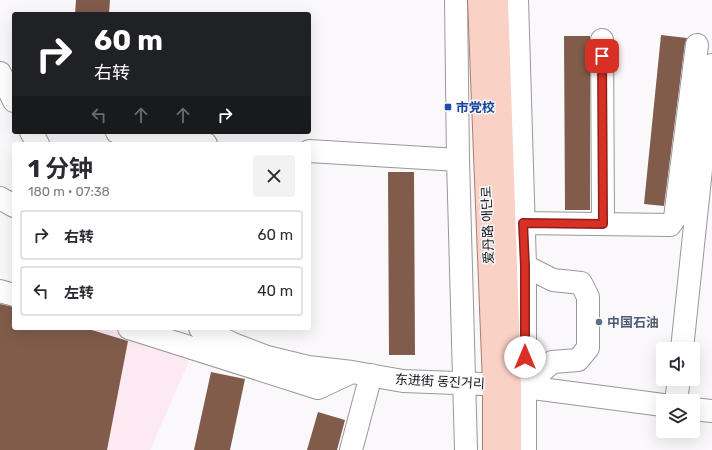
<!DOCTYPE html>
<html lang="zh">
<meta charset="utf-8">
<style>
:root{--surface:#fff;--page:#f2f2f3;--text:#2b2b33;--muted:#7c7c81;--line:#e1e1e2}
body{margin:0;font-family:Rubik,"Noto Sans SC","Noto Sans KR",sans-serif;background:var(--page);color:var(--text);height:100vh;display:flex;flex-direction:column;font-size:15px;white-space:nowrap}
*{box-sizing:border-box;margin:0}
p{font-size:13px;color:var(--muted)}
.icon{flex:none;width:22px;height:22px;fill:none;stroke:currentColor;stroke-width:2;stroke-linecap:round;stroke-linejoin:round}
.map{position:relative;flex:1;overflow:hidden}
.panel{position:absolute;left:12px;top:142px;width:299px;height:188px;display:flex;flex-direction:column;background:var(--surface);border-radius:4px;box-shadow:0 4px 16px #0002}
.panel>*{flex:none}
.top-card{position:absolute;left:12px;top:12px;width:299px;height:122px;border-radius:4px;box-shadow:0 4px 16px #0002;background:#202124;color:#fff;overflow:hidden}
.buttons{position:absolute;left:656px;top:342px;display:grid;gap:8px}
.buttons a{display:grid;place-items:center;width:44px;height:44px;border-radius:4px;background:var(--surface);box-shadow:0 4px 16px #0002;font-size:20px}
.pin{position:absolute;display:grid;place-items:center;width:34px;height:34px;color:#fff;margin:-17px;border-radius:8px;box-shadow:0 2px 6px #0006}
.me{position:absolute;width:44px;margin:-22px;rotate:0deg;stroke-linejoin:round;filter:drop-shadow(0 0 3px #0008)}
.turn{display:flex;align-items:center;gap:14px;height:84px;padding:0 16px;font-size:18px}
.turn .icon{width:52px;height:52px;stroke-width:2.5}
.turn b{display:block;font-size:28px;line-height:34px}
.lanes{display:flex;align-items:center;height:38px;padding:0 16px;background:#0003;justify-content:center;gap:20px;direction:ltr}
.lanes .off{opacity:.35}
.round{display:grid;place-items:center;flex:none;width:42px;height:42px;border-radius:4px;background:var(--page)}
.head{display:flex;align-items:center;justify-content:space-between;height:68px;padding:0 16px}
h1{font-size:24px;font-weight:700;line-height:30px}
ul{padding:0;list-style:none}
li{display:flex;align-items:center;gap:12px;height:50px;margin:0 8px 6px;padding:0 8px;border:2px solid var(--line);border-radius:4px}
li div{flex:1}
li b{display:block;font-size:15px}
li em{font-style:normal}
.map>svg:first-child{display:block}
.industrial{fill:#fce9f2}
.building{fill:#815c4b}
.lines{fill:none;stroke-linecap:round;stroke-linejoin:round}
.minor-casing{stroke:#99979a;stroke-width:24}
.major-casing{stroke:#a87d6f;stroke-width:24}
.minor{stroke:#fff;stroke-width:22}
.major{stroke:#fad2c5;stroke-width:22}
.route-casing{stroke:#8d1f18;stroke-width:10}
.route{stroke:#d93025;stroke-width:7}
.transit-dot{fill:#1a4fb4;stroke:#faf8fb;stroke-width:1.5}
.service-dot{fill:#5c6f8a;stroke:#faf8fb;stroke-width:1.5}
.labels{text-anchor:middle;stroke-width:3;stroke-linejoin:round;paint-order:stroke}
.transit-label{font-size:13px;font-weight:bold;fill:#164399;stroke:#faf8fb;text-anchor:start}
.street-label{font-size:13px;fill:#161617;stroke:#faf8fb}
.service-label{font-size:13px;font-weight:bold;fill:#4e5e75;stroke:#faf8fb;text-anchor:start}
</style>
<div class="map">
<svg width="712" height="450" viewBox="0 0 712 450">
<rect width="100%" height="100%" fill="#faf8fb"/>
<path class="industrial" d="M0,299L14,303V328H100L138,339L189,361L150,450H0Z"/>
<path class="building" d="M76,0H110L109,14H75Z
M661,35L687,38L685,43L664,206L644,204Z
M564,36H590V210H565Z
M388,172H414L415,355H389Z
M0,304L14,307V328H85L128,341L107,450H0Z
M211,372L245,379L230,450H194Z
M318,412L345,420L337,450H307Z"/>
<g class="lines">
<g class="minor-casing">
<path id="minor" d="M456,0L458,160L466,450
M517,0L525,266V450
M602,40L603,224
M0,73L14,101
M31,132L38,144
M117,132L129,137L206,144
M309,151L458,160
M0,198L14,206
M523,223L670,225L675,218L697,45
M525,266L553,280L581,283L588,297V348L578,360L552,362L525,387
M0,291L14,295
M129,328L318,388L352,372
M200,328L233,344L267,357L308,367L352,372L403,381L510,385L663,405
M682,349L712,65
M676,401L679,379
M693,409L712,411
M351,450L371,375"/>
</g>
<g class="major-casing">
<path id="major" d="M479,0L494,384V450
M497,0L510,385V450"/>
</g>
<use href="#minor" class="minor"/>
<use href="#major" class="major"/>
</g>
<g class="lines">
<g class="route-casing">
<path id="route" d="M525,357V266L523,223L603,224L602,56"/>
</g>
<use href="#route" class="route"/>
</g>
<rect class="transit-dot" x="444" y="103" width="8" height="8" rx="2"/>
<circle class="service-dot" cx="599" cy="322" r="4"/>
<g class="labels">
<g class="transit-label">
<text x="456" y="112">市党校</text>
</g>
<g class="street-label">
<text transform="translate(487 225) rotate(-92)" y="5">爱丹路 애단로</text>
<text transform="translate(440 381) rotate(3)" y="5">东进街 동진거리</text>
</g>
<g class="service-label">
<text x="607" y="327">中国石油</text>
</g>
</g>
</svg>
<div class="buttons">
<a><svg class="icon" aria-label="sound" viewBox="0 0 24 24"><path d="M4 9h4l5-4v14l-5-4H4zM17 9q2 3 0 6"/></svg></a>
<a><svg class="icon" aria-label="layers" viewBox="0 0 24 24"><path d="M12 4l9 5-9 5-9-5zM3 14l9 5 9-5"/></svg></a>
</div>
<div class="pin" style="left:602px;top:56px;background:#d93025"><svg class="icon" aria-label="arrive" viewBox="0 0 24 24"><path d="M6 21V4h12l-3 4 3 4H6"/></svg></div>
<svg class="me" style="left:525px;top:357px" viewBox="-20 -20 40 40"><circle r="19" fill="#fff"/><path d="M0-13L10 11 0 6-10 11z" fill="#d93025"/></svg>
<div class="top-card">
<div class="turn"><svg class="icon" aria-label="right" viewBox="0 0 24 24"><path d="M7 20v-9h11M14 6l5 5-5 5"/></svg><div><b>60 m</b>右转</div></div>
<div class="lanes"><svg class="icon off" aria-label="left" viewBox="0 0 24 24"><path d="M17 20v-9H6M10 6l-5 5 5 5"/></svg><svg class="icon off" aria-label="ahead" viewBox="0 0 24 24"><path d="M12 20V5M6 11l6-6 6 6"/></svg><svg class="icon off" aria-label="ahead" viewBox="0 0 24 24"><path d="M12 20V5M6 11l6-6 6 6"/></svg><svg class="icon" aria-label="right" viewBox="0 0 24 24"><path d="M7 20v-9h11M14 6l5 5-5 5"/></svg></div>
</div>
<section class="panel">
<div class="head"><div><h1>1 分钟</h1><p>180 m · 07:38</p></div><a class="round"><svg class="icon" aria-label="close" viewBox="0 0 24 24"><path d="M6 6l12 12M18 6L6 18"/></svg></a></div>
<ul>
<li><svg class="icon" aria-label="right" viewBox="0 0 24 24"><path d="M7 20v-9h11M14 6l5 5-5 5"/></svg><div><b>右转</b></div><em>60 m</em></li>
<li><svg class="icon" aria-label="left" viewBox="0 0 24 24"><path d="M17 20v-9H6M10 6l-5 5 5 5"/></svg><div><b>左转</b></div><em>40 m</em></li>
</ul>
</section>
</div>
